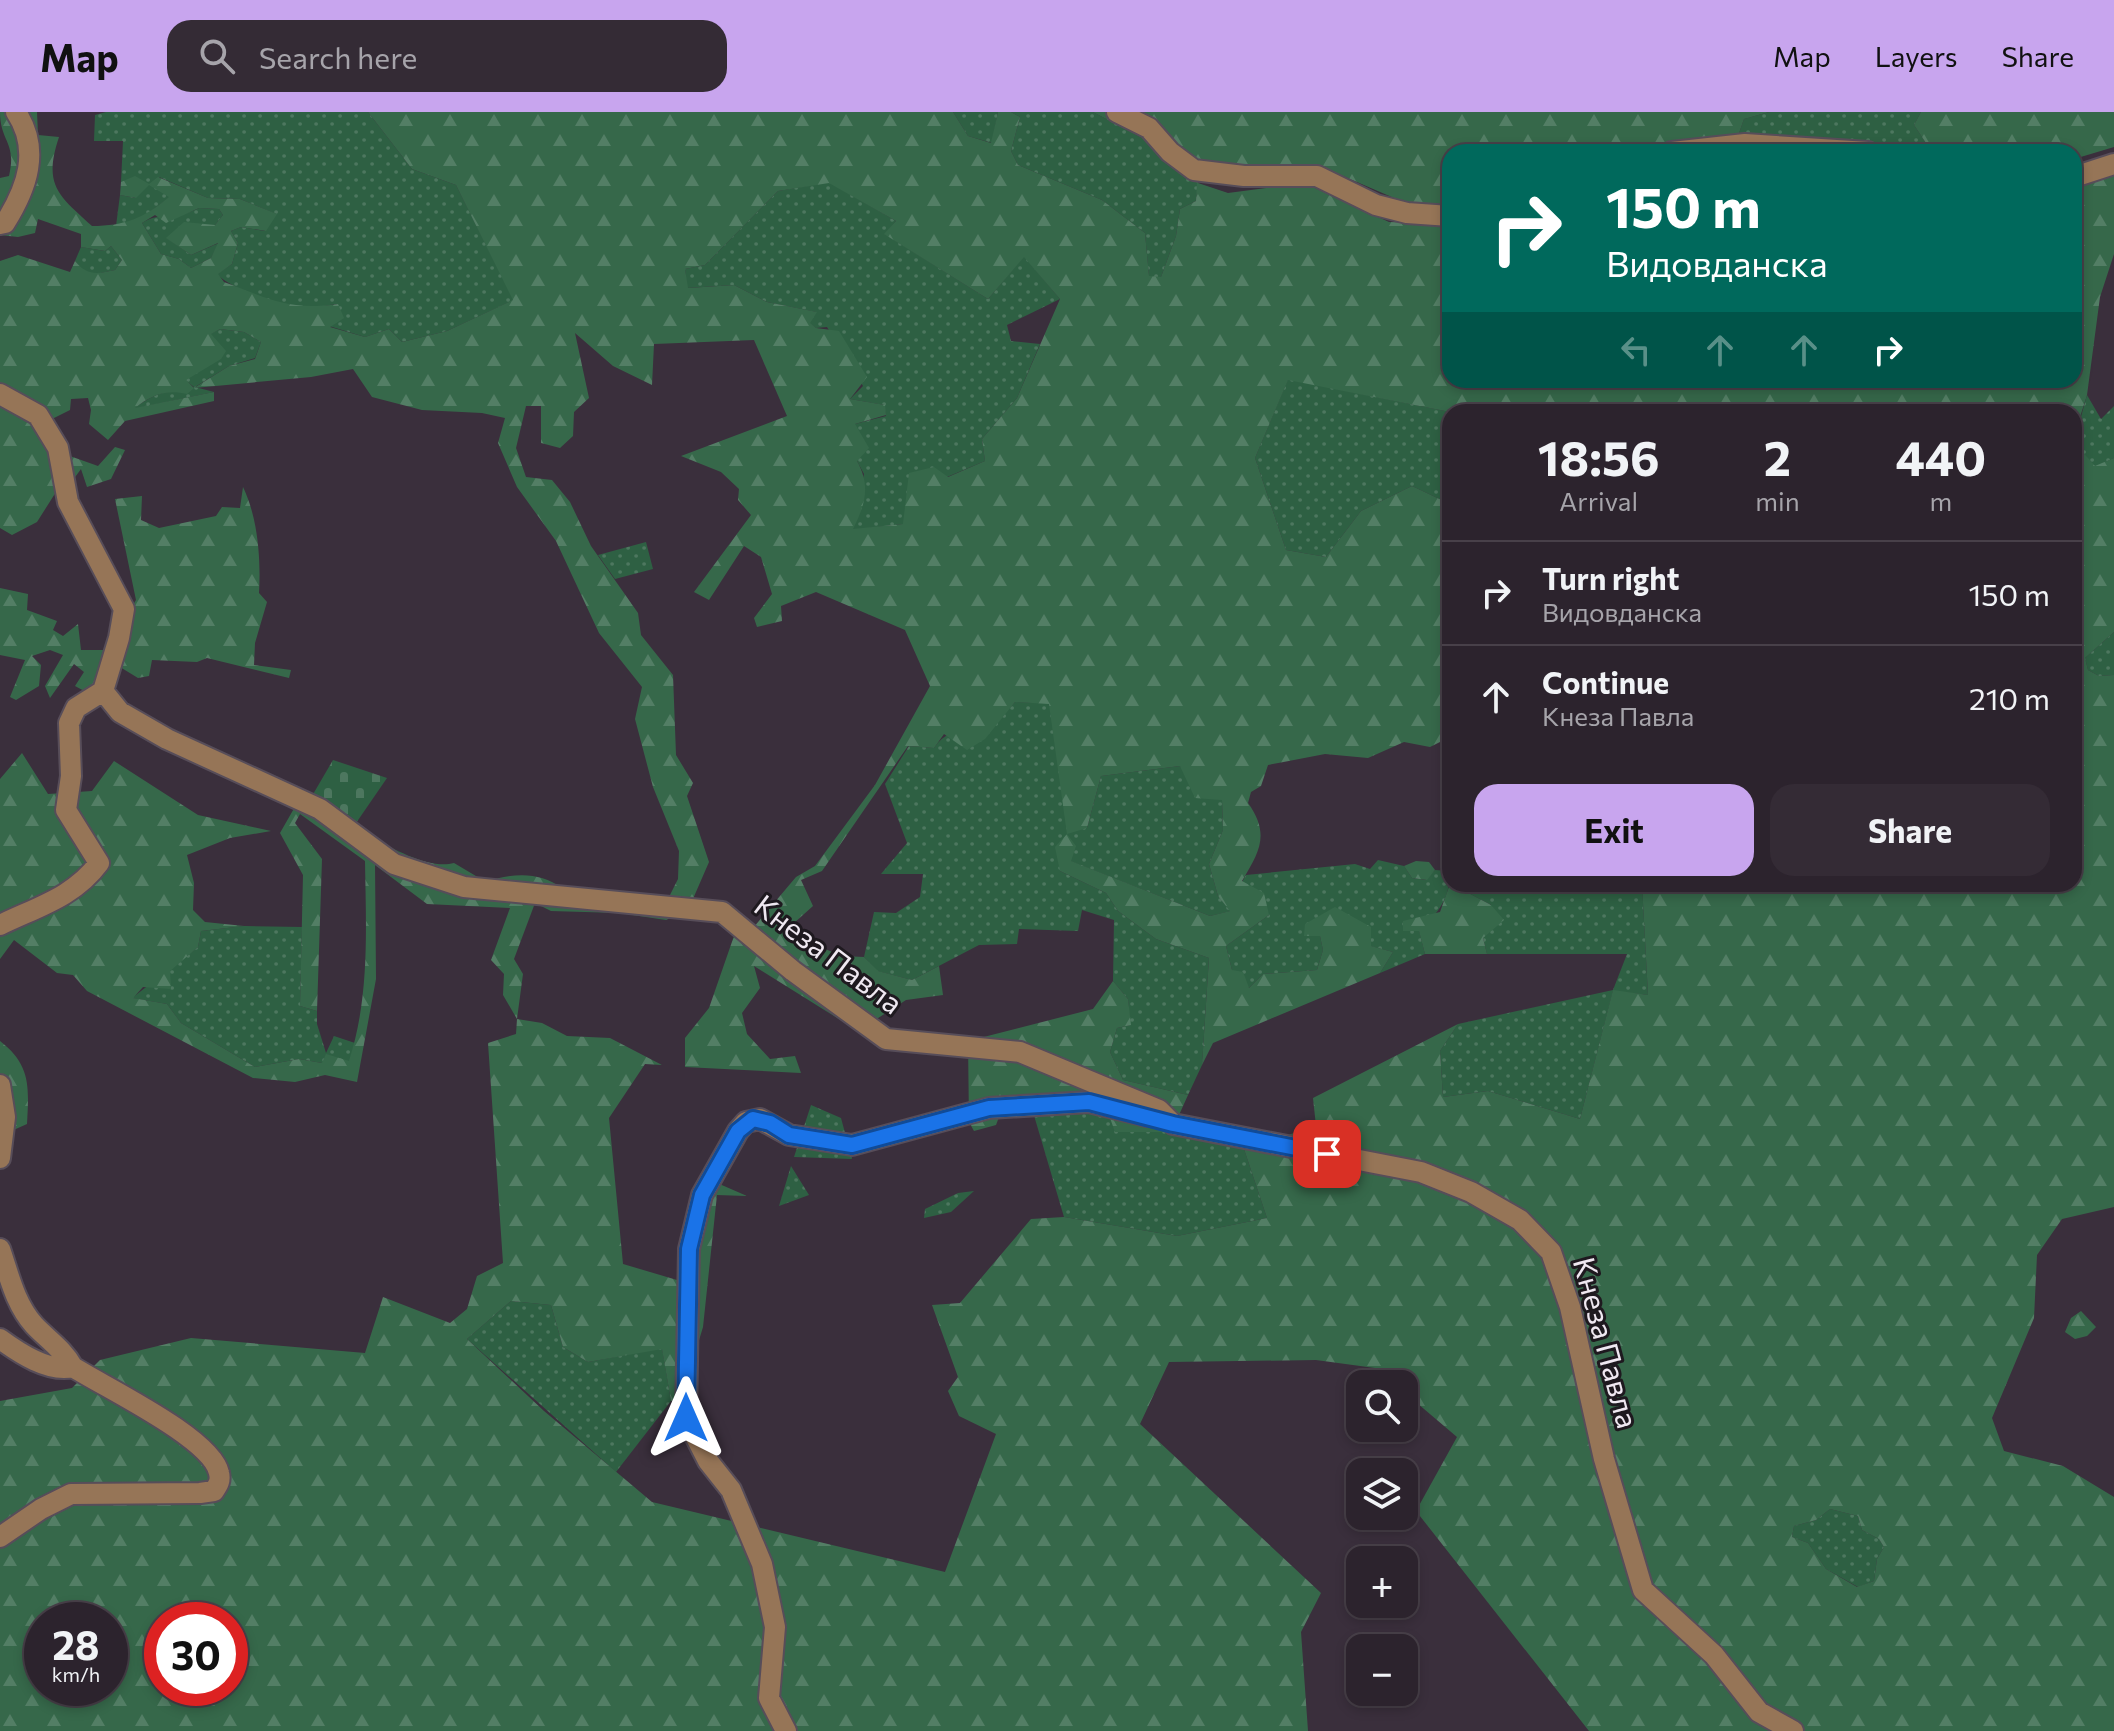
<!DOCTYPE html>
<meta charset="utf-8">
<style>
:root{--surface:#2c232d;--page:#342b35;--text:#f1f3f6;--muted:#a6a4aa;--line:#484049;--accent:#c8a5ee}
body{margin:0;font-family:Commissioner,sans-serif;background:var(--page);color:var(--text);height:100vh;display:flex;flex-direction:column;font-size:30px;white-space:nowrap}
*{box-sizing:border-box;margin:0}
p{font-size:26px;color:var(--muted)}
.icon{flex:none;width:44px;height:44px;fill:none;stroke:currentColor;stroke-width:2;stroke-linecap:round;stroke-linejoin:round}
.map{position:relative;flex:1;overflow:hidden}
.drawer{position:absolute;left:1442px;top:292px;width:640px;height:488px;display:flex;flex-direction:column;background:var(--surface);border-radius:24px;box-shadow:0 4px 12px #0003,0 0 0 2px var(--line)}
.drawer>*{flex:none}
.hud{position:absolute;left:1442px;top:32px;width:640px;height:244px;border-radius:24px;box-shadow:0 4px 12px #0003,0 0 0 2px var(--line);background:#00695c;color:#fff;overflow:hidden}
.fabs{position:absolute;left:1346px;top:1258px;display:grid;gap:16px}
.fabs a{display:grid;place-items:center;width:72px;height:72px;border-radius:16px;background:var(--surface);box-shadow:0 4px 12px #0003,0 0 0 2px var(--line);font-size:40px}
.speed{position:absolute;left:24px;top:1490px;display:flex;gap:16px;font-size:40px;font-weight:700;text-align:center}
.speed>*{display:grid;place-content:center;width:104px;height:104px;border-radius:50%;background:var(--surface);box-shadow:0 4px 12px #0003,0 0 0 2px var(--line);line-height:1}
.speed small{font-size:20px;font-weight:400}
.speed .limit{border:12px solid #d22;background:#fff;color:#111}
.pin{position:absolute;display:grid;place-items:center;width:68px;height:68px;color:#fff;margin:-34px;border-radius:16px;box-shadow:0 4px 12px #0006}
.me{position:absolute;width:88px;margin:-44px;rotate:0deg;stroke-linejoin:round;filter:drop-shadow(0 0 6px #0008)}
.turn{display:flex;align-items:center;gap:28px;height:168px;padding:0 32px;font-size:36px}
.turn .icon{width:104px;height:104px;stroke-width:2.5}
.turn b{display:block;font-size:56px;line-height:68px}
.lanes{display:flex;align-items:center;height:76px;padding:0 32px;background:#0003;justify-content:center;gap:40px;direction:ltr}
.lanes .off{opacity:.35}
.eta{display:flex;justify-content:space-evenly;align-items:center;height:136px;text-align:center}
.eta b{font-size:48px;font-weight:700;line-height:56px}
.cta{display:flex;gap:16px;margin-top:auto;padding:16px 32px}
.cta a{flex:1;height:92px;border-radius:24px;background:var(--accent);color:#111;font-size:32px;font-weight:700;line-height:92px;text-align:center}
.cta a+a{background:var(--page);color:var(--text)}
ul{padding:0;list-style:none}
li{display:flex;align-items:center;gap:24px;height:104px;padding:0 32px;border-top:2px solid var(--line)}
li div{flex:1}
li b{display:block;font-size:30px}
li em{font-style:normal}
header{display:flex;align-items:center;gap:48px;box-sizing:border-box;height:112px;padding:0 40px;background:var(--accent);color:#111}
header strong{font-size:38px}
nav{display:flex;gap:44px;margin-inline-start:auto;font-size:28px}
.search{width:560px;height:72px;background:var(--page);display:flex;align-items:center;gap:20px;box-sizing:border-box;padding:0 28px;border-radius:24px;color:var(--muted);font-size:30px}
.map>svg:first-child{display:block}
.grass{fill:url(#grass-dots)}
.forest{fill:url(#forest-firs);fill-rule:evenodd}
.cemetery{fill:url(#cemetery-stones)}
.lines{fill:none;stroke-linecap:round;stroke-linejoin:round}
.minor-casing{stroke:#574d59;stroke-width:24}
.minor{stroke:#967557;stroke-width:20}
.route-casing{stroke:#114b97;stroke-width:20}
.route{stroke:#1a73e8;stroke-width:14}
.labels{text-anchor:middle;stroke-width:6;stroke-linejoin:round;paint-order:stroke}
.street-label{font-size:30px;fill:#efe8f1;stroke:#1e191f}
</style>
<header>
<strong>Map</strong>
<div class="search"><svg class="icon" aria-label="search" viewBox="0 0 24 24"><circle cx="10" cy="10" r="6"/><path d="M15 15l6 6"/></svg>Search here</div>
<nav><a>Map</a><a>Layers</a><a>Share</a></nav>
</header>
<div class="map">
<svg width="2114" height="1619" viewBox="0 0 2114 1619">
<defs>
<pattern id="grass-dots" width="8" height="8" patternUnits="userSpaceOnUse" patternTransform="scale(2)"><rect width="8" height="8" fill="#2e6043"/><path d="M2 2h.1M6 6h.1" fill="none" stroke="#4d775f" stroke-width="1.8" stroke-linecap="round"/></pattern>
<pattern id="forest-firs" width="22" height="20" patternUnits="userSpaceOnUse" patternTransform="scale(2)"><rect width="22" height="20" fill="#36684a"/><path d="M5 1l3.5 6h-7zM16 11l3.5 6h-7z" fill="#537e65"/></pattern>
<pattern id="cemetery-stones" width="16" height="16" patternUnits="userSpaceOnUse" patternTransform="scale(2)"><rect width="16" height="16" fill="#2e6043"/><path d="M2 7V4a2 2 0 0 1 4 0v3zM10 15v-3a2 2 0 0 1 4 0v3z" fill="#4d775f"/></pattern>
</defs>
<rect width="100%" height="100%" fill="#3a2f3c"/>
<path class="grass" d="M106,0H368L412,57L456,73L514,188L447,219L402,230L389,217L365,225L329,214L338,192C327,193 316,196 306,196C285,196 230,177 217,162L232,152L238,131L231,119L241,115L265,119L276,102L240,87L208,86L159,65L170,85L139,108L116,114L120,83L136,86L126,71L121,70L123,29H94L95,3Z
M953,0H998L992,31L968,24Z
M1011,0H1093L1148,29L1198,71L1196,89L1180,97L1176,124L1161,165H1149L1145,121L1102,88L1018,53L1011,39L1020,5Z
M1769,0H1921L1914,13L1926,31L1924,40H1888L1872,32L1809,26L1738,24L1744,7Z
M829,70L896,109L885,122L988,187L1024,144L1060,187L1007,213L1011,229L1040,232L1017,286L982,327L985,349L947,365L903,412L852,418L864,362L857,349L855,312L886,304L884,293L850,287L863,274L827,215L816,216L809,211L816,200L767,190L734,173L687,176L685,157L705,153L778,79Z
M199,96L219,97L223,103L215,113H196L167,126L191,143L219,131L211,146L191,156L179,147L161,142L142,111C161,99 179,107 199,96Z
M111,134L122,148L115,158L96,162L84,160L75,149L81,135L105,139Z
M220,217L244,220L261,230L255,246L229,254L195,275L214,280L133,297C151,284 165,276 187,281L194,275L185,268L210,222Z
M1288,267L1450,300V392L1412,374L1361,399L1326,445L1286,438L1255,346Z
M2087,283L2101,307L2114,294V346L2095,355L2074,330Z
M646,430L653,457L615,467L598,443Z
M2114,520V563L2099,564L2088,558L2085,546Z
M1015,590L1049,591L1087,716L1101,664L1180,654L1222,688L1223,718L1209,752L1218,784L1231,799L1210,804L1070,749L1060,759L1106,781L1118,799L1156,827L1209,846L1202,953L1188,983L1123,968L1110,940L1117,916L1130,913L1128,887L1113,869L1114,808L1082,798L1078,819L1019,817L1017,832L979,833L912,868L877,859L864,845L874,800L896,801L920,785L923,762H881L907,731L885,672L909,634L934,636C953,607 994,618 1015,590Z
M1378,748L1404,754L1412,766L1426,768L1435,758L1450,759C1450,786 1439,801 1419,818L1425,842L1380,861L1393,840L1370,834V815L1305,824H1320L1323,838L1317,858L1263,862L1249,876L1232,858L1226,834L1269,803L1242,770L1246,763L1355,752L1370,757Z
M1461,772H1642L1648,883L1613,879L1580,1007L1488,979L1443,985L1440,939L1458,912L1613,878L1627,842H1487L1483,826L1491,793L1461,777Z
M244,814L302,815L300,894L317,899V912L326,941L334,924L355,931L350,949L322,951L299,947L255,955L181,911L167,892L132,886L198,835L201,819Z
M811,993L841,1006L852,1047L794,1045Z
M1086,998L1164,1020L1179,1003L1248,1019L1244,1037L1267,1106L1177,1124L1064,1105L1033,1000Z
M791,1054L809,1083L779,1094Z
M974,1079L951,1100L924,1106L925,1097L958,1081Z
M511,1189L551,1193L563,1235L588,1250L662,1236L671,1289L616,1360L467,1227Z
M1830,1397L1858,1404L1862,1418L1879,1427L1884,1435L1877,1447L1874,1469L1858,1475L1826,1457L1808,1431L1792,1425L1794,1414L1816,1408Z"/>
<path class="forest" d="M0,0H37L38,23L59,25C43,73 58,83 92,114C125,114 144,106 169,85L149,73L136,86L120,83L121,70L135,64L149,72L158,65L208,86L240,87L277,102L266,119L241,115L231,119L238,131L232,152L218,162L224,170C270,187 288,199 338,192L344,206L330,215L365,225L389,217L402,230L447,219L513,188L456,73L412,57L368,0H953L968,24L991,31L998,0H1011L1020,5L1011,39L1018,53L1102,88L1145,121L1149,164L1161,165L1176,124L1180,97L1196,89L1197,71L1148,29L1093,0H1769L1744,7L1738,24L1663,33L1647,40H1450V97L1408,92L1322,55L1207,52L1198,71L1228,81L1304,71L1389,110L1450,112V268H2074V73L2114,58V142L2100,185L2087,283L2074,324V300H1450L1288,268L1255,346L1286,438L1326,445L1361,399L1412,374L1450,392V625L1430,635L1404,630L1368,646L1325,642L1268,653L1261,674L1251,680L1248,691C1270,722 1260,739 1242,769L1264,781L1269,803L1226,834L1232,858L1243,860L1249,876L1263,862L1317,858L1323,838L1320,824H1304L1305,812L1335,795L1371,815V834L1393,840L1380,861L1213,931L1202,953L1209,846L1156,827L1118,799L1106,781L1060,759L1055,735L1067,722L1049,592L1015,590L985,627L967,638L944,622L934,636L908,634L822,759L801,768L813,794L794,811L796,825L842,844L864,845L878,859L912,868L939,854L943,883L906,888L858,919L754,854L760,876L742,901L747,922L770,947L795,944L801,961L685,955V926L709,896L734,824L742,829L796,765L815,754L875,673L930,574L905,518L816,480L781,494L782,509L757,515L754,506L772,482L761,445L744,434L709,488L694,480L751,403L738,388L739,377L721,360L681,344L787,304L754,228L654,232L652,273L613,254L575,221L589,286L574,300L573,324L560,336L541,331V294H526L516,336L526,365L552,368L570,390L591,434L638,501L641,523L673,563L676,643L693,671L687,684L709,750L689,796L666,808L619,801L551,799L535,791L514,847L523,862L517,907L542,911L567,924L610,926L662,953L645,952L609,1006L623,1152L677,1168L701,1064L747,1084L717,1083L703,1215L681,1288L671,1289L662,1237L588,1250L563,1235L551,1193L511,1189L467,1227L544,1299L652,1390L945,1460L996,1322L959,1304L948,1279L958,1265L932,1193L960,1191L1031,1107L1064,1105L1177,1124L1267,1106L1244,1037L1316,1014L1313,986L1458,912L1440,939L1443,985L1488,979L1580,1007L1613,878L1648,883L1642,772H2074V330L2095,354L2114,346V520L2085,546L2088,558L2099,564L2114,563V1095L2062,1107L2037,1143L2034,1206L1992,1306L2004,1339L2063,1354L2114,1385V1619H1589L1416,1399L1457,1325L1404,1280V1272H1395L1375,1256L1316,1248L1169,1250L1140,1312L1321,1481L1301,1520L1308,1619H0V1289L72,1276L100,1248L191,1226L365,1241L383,1185L450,1211L467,1197L477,1164L503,1151L488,931L516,922L517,907L503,883L504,862L491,848L510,796L427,792L375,753L376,867L357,970L325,963L295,970L253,966L87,879L73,863L57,861L14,828L0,847V667L22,641L48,682L92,679L114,649L198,703L271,719L230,726L187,743L194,771L193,798L205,810L244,814L201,819L198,835L170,859L171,877L143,875L133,886L167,892L181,911L255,955L299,947L322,951L326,942L349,949C370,884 366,816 365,749L300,702L295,711L322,747L317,899L300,894L303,763L280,721L304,679C336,701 415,762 454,751L486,770C512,761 539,759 562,776L668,787L678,767L679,739L653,675L635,607L642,575L599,521L556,429L517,375L498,331L505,306L482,301L422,298L372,285L353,257L311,265L194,276L187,282C167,277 151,283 135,296L214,280V289L125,309L108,328L89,312L91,298L88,286L71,287L70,298L52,307L67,343L98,354L115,335L125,338L111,367L87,375L81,357L70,372L56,380L37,410L12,423L0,416V149L18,143L70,160L75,149C87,164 97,162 115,158L122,148L111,134L105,139L81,135V122L38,107L35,121L18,125L0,123V66L9,64C17,30 0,30 0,0ZM829,71L896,109L884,122L988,187L1024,145L1060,187L1017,286L982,327L985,349L948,365L934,355L909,361L903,412L853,417C865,393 871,374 857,349L869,336L855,312L886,303L885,293L850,287L867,265L839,219L816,216L810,211L817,200L767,190L734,173L688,176L685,157L705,153L778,79ZM199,96L219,97L223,103L215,113L184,110L166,126L191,143L218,131L211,146L191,156L179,147L161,142L142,111L155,103L166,111ZM220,217L244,220L261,230L255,247L229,254L194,276L186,268L221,247L226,239L211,222ZM1180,654L1195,686L1222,688L1223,718L1209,752L1218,784L1230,799L1210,804L1071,749L1076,734L1067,722L1087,716L1101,664ZM1830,1397L1858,1404L1862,1418L1879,1427L1884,1435L1877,1447L1874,1469L1857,1475L1826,1457L1808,1431L1792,1425L1794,1414L1816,1408ZM42,1508H110V1576H42ZM162,1508H230V1576H162Z
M1921,0H2114V35L2074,47V40H1924L1926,31L1914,13Z
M243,375C258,406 261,448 259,481L267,490L255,531L254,553L291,558L289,566L207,546L197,550L152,548L149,564L138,566L120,555L88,581L75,574L84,560L74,552L50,586L45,574L63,543L50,538L32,544L41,553L39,574L16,588L10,585L25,548L0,543V476L28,482L27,498L57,509L53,518L63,524L78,512L81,538H105L136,488L115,387L142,384L141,408L159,416L216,404L222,395L240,396Z
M1416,749L1429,750L1435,758L1427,768L1412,766L1404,754Z
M1450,772H1461V777L1491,793L1504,808L1483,826L1487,842H1425L1419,819H1403V809L1440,800Z
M1113,869L1128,887L1131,913L1117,916L1110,940L1123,968L1188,983L1179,1003L1164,1020H1115L1109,1003L1086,998L999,1005L996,1013L974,1019L969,1010L968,929L1093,897Z
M0,929C31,953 29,975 27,1012L0,1024Z
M2081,1199L2096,1215L2087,1224L2075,1227L2065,1220L2071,1206Z"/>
<path class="cemetery" d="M333,648L387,666L354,714L312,684Z"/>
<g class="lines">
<g class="minor-casing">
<path id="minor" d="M1117,0L1149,16L1170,40L1194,58L1244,64H1317L1376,93L1407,101L1450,104
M1672,40L1745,32L1868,40
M2074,65L2114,52
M0,112L5,111C27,76 41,38 16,0
M0,282L38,303L58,336L68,390L124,497L119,526L103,579L120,600L167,627L320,697L394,752L464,775L722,800L793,859L886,927L1020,940L1159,998L1173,1012L1421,1060L1471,1080L1520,1108L1551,1140L1570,1195L1604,1347L1643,1478L1714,1543L1759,1600L1793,1619
M0,813C37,795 74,785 99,751L66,698L71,664L69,611L76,596L103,579
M0,973L5,1005L0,1046
M0,1137C9,1163 15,1192 34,1213C47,1227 63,1237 73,1255
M0,1227C19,1241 49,1261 73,1255C104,1275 212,1326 219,1361C221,1369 218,1373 214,1379L200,1381L71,1382L41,1397L0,1425
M786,1619L769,1586L775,1515L762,1452L731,1378L708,1349L686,1306L689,1137L702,1083L738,1019L746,1010L760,1007L789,1023L852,1033L989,996L1089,990L1147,1004"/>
</g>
<use href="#minor" class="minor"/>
</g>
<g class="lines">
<g class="route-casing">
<path id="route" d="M686,1306L689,1137L702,1083L738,1019L753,1007L770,1011L789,1023L852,1033L989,996L1089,990L1173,1012L1327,1042"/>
</g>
<use href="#route" class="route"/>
</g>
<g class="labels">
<g class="street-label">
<text transform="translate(828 843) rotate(37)" y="10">Кнеза Павла</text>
<text transform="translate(1605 1231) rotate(75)" y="10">Кнеза Павла</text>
</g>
</g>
</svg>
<div class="fabs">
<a><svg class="icon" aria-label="search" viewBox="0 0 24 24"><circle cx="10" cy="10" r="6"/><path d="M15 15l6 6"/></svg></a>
<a><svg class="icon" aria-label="layers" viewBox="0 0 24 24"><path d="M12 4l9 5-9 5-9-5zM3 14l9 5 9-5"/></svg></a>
<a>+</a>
<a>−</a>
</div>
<div class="speed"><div>28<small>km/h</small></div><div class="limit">30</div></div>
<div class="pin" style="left:1327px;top:1042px;background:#d93025"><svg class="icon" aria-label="arrive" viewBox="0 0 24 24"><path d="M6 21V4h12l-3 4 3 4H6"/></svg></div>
<svg class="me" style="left:686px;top:1306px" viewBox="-20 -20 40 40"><path d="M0-17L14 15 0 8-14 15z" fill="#1a73e8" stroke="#fff" stroke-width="4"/></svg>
<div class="hud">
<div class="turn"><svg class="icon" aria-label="right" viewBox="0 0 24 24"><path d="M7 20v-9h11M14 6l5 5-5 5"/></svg><div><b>150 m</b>Видовданска</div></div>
<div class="lanes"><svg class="icon off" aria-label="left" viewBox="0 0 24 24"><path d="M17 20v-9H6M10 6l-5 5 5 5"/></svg><svg class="icon off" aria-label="ahead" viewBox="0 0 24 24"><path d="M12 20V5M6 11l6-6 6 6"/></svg><svg class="icon off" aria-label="ahead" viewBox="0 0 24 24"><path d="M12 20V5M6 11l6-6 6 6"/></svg><svg class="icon" aria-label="right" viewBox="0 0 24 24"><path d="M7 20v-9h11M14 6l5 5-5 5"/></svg></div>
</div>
<section class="drawer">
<div class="eta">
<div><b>18:56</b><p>Arrival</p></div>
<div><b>2</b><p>min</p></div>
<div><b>440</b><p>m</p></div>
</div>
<ul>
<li><svg class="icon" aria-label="right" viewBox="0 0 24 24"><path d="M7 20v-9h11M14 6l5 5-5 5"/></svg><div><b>Turn right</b><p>Видовданска</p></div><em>150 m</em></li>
<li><svg class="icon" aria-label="ahead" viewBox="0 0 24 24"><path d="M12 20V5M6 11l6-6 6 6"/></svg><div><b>Continue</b><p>Кнеза Павла</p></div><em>210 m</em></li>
</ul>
<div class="cta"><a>Exit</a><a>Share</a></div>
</section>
</div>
